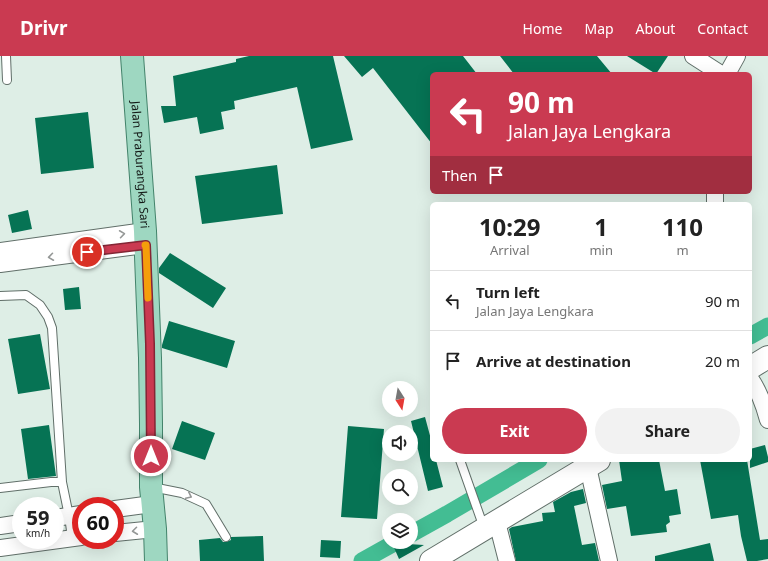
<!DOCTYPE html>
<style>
:root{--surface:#fff;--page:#f2f2f2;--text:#222;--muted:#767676;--line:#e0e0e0;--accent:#ca3a51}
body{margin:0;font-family:"Noto Sans",sans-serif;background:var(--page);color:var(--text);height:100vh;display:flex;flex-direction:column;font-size:15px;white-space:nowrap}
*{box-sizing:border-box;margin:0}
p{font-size:13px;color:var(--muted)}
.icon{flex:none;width:22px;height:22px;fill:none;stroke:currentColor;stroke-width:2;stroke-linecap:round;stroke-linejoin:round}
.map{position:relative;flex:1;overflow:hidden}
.drawer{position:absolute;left:430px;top:146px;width:322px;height:260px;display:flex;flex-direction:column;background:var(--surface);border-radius:6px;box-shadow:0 4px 16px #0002}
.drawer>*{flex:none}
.banner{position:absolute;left:430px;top:16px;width:322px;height:122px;border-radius:6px;box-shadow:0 4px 16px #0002;background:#ca3a51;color:#fff;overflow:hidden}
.needle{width:26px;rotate:169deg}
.fabs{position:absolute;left:382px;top:325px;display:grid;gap:8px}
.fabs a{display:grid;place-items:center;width:36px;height:36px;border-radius:50%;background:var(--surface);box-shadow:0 4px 16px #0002;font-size:20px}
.speed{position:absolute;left:12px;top:441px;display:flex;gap:8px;font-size:20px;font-weight:700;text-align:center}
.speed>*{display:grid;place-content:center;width:52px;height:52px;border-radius:50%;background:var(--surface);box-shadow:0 4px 16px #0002;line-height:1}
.speed small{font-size:10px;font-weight:400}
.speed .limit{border:6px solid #d22;background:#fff;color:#111}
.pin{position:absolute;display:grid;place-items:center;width:34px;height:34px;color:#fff;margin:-17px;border:2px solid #fff;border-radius:50%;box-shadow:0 1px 4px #0007}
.me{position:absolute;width:44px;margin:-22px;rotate:0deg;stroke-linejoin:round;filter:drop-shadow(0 0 3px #0008)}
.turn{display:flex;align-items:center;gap:14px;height:84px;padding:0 12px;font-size:18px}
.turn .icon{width:52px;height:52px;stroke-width:2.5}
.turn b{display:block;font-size:28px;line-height:34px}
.then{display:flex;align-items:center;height:38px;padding:0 12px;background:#0003;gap:8px;font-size:15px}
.eta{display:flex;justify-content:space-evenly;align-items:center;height:68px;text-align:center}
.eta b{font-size:24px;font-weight:700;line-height:28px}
.action{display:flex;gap:8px;margin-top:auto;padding:8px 12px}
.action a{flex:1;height:46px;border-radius:24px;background:var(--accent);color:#fff;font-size:16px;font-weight:700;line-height:46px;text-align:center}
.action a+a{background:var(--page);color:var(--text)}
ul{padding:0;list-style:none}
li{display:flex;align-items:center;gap:12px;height:60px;padding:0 12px;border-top:1px solid var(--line)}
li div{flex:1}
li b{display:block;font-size:15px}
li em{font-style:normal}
header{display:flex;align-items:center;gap:24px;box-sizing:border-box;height:56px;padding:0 20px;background:var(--accent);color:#fff}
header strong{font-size:19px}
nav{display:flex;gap:22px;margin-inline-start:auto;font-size:14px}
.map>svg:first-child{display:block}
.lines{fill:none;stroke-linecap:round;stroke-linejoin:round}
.canal{stroke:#43bd93;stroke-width:17}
.building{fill:#067354}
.lane-casing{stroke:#616f69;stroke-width:10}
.street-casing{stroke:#616f69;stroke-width:18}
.secondary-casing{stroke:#616f69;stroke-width:24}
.primary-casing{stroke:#43836b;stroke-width:24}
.lane{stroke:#fff;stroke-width:8}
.street{stroke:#fff;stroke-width:16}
.secondary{stroke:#fff;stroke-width:22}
.primary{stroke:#9ed7c1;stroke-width:22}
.oneway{stroke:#959897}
.route-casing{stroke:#832635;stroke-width:10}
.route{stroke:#ca3a51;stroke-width:7}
.slow{stroke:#f59e0b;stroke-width:7}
.labels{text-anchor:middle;stroke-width:3;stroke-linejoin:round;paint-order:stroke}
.street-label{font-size:12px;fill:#141a17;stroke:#deeee6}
</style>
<header>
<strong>Drivr</strong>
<nav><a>Home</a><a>Map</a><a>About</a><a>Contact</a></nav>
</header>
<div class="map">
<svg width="768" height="505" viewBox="0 0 768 505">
<rect width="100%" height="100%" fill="#deeee6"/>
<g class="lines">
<path class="canal" d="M750,280L768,270
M411,478L447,458L539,404
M362,505L396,486"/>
</g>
<path class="building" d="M249,0H333L353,84L311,93L297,31L234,45L235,53L221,56L224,73L200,78L197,61L164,67L161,50H176L173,20L236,6V3Z
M344,0H463L477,18H432V88L373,12L362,21Z
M500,0H597L612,18H514Z
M627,0H668L656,18Z
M88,56L94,112L41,118L35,62Z
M277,109L283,158L202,168L195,120Z
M28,154L32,173L12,177L8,159Z
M170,197L226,232L213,252L159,217V212Z
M79,231L81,253L65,254L63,233Z
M169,265L235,285L227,312L162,292V289Z
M40,278L50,333L18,338L8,283Z
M425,361L432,387V404H436L443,431L428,435L411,365Z
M182,365L215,377L205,404L172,393Z
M49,369L56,420L28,423L21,373Z
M348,370L384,373L377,463L341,461Z
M765,389L768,401V406L750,412V393Z
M619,404H659L665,435L677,433L681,458L669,460L670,466L666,469L667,476L631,480L626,450L607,453L602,429L622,425Z
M700,404H747L760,484L768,483V503L757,505H747L741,480L738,459L711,463Z
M583,433L586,447L574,450L582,489L595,487L599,505H516L509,473L512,471L543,465L542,457L555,456L553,446L571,436Z
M263,480L264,505H200L199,484L220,482L223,486H226L231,484V481Z
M321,484L341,485L340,502L320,501Z
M392,487L424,489L399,503Z
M710,487L714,505H655V500Z"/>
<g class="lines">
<g class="lane-casing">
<path id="lane" d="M6,0L7,24
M0,240L26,239L40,249L48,261L52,272L62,426
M460,404L484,472
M152,431L182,437L206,448L226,481
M0,432L51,426H62L69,460L72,482"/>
</g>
<g class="street-casing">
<path id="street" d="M693,0L721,18
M727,18L737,0
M715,148V136
M0,195L145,175
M0,208L145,189
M750,322C759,335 764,349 768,364
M588,411L609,505
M115,453L152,448
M55,462L81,458
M497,466L507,505
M0,470L21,467
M115,477L155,473
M0,492L81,481"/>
</g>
<g class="secondary-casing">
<path id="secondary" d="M750,312L768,301
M431,505L599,404"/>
</g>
<g class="primary-casing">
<g id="primary">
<path id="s1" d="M132,0L145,175L150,302L151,368V431L155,473L156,505"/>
</g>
</g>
<use href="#lane" class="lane"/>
<use href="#street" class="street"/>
<use href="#secondary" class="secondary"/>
<use href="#primary" class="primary"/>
</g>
<defs><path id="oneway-chevron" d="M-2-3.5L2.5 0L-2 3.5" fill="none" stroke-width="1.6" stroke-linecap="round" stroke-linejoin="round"/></defs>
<g class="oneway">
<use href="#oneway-chevron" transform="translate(122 178) rotate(-8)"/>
<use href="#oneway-chevron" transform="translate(51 201) rotate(172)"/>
<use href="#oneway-chevron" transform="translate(189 440) rotate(25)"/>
<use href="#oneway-chevron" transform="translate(135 475) rotate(173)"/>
</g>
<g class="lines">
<g class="route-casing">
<path id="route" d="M87,196L146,189L150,288L151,400"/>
</g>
<use href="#route" class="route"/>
<path class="slow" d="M145,189H146L148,242"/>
</g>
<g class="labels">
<g class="street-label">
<text dy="4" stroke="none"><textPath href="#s1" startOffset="109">Jalan Praburangka Sari</textPath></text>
</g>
</g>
</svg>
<div class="fabs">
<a><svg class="needle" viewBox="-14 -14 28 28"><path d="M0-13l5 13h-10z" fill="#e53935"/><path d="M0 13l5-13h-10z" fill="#767676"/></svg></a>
<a><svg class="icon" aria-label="sound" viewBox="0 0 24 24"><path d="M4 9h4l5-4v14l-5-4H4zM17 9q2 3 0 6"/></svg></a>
<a><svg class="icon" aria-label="search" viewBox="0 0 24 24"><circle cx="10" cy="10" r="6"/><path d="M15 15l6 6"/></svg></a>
<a><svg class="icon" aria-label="layers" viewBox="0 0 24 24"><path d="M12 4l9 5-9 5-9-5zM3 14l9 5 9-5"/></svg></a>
</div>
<div class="speed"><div>59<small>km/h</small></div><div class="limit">60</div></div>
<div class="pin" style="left:87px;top:196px;background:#d93025"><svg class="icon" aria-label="arrive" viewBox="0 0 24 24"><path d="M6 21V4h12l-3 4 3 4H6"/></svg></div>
<svg class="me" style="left:151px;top:400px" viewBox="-20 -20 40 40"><circle r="17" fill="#ca3a51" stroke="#fff" stroke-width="3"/><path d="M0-11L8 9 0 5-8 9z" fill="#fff"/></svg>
<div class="banner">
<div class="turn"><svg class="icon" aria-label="left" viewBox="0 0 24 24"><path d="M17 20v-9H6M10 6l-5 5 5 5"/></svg><div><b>90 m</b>Jalan Jaya Lengkara</div></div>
<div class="then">Then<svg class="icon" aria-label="arrive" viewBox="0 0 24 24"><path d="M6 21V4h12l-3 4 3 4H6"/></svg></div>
</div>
<section class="drawer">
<div class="eta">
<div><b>10:29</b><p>Arrival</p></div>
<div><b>1</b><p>min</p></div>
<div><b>110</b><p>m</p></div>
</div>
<ul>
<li><svg class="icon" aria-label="left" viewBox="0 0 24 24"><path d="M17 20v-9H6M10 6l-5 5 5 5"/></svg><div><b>Turn left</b><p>Jalan Jaya Lengkara</p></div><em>90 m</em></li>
<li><svg class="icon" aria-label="arrive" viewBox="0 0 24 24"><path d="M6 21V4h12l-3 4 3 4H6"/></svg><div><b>Arrive at destination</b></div><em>20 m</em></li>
</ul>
<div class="action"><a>Exit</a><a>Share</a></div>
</section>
</div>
